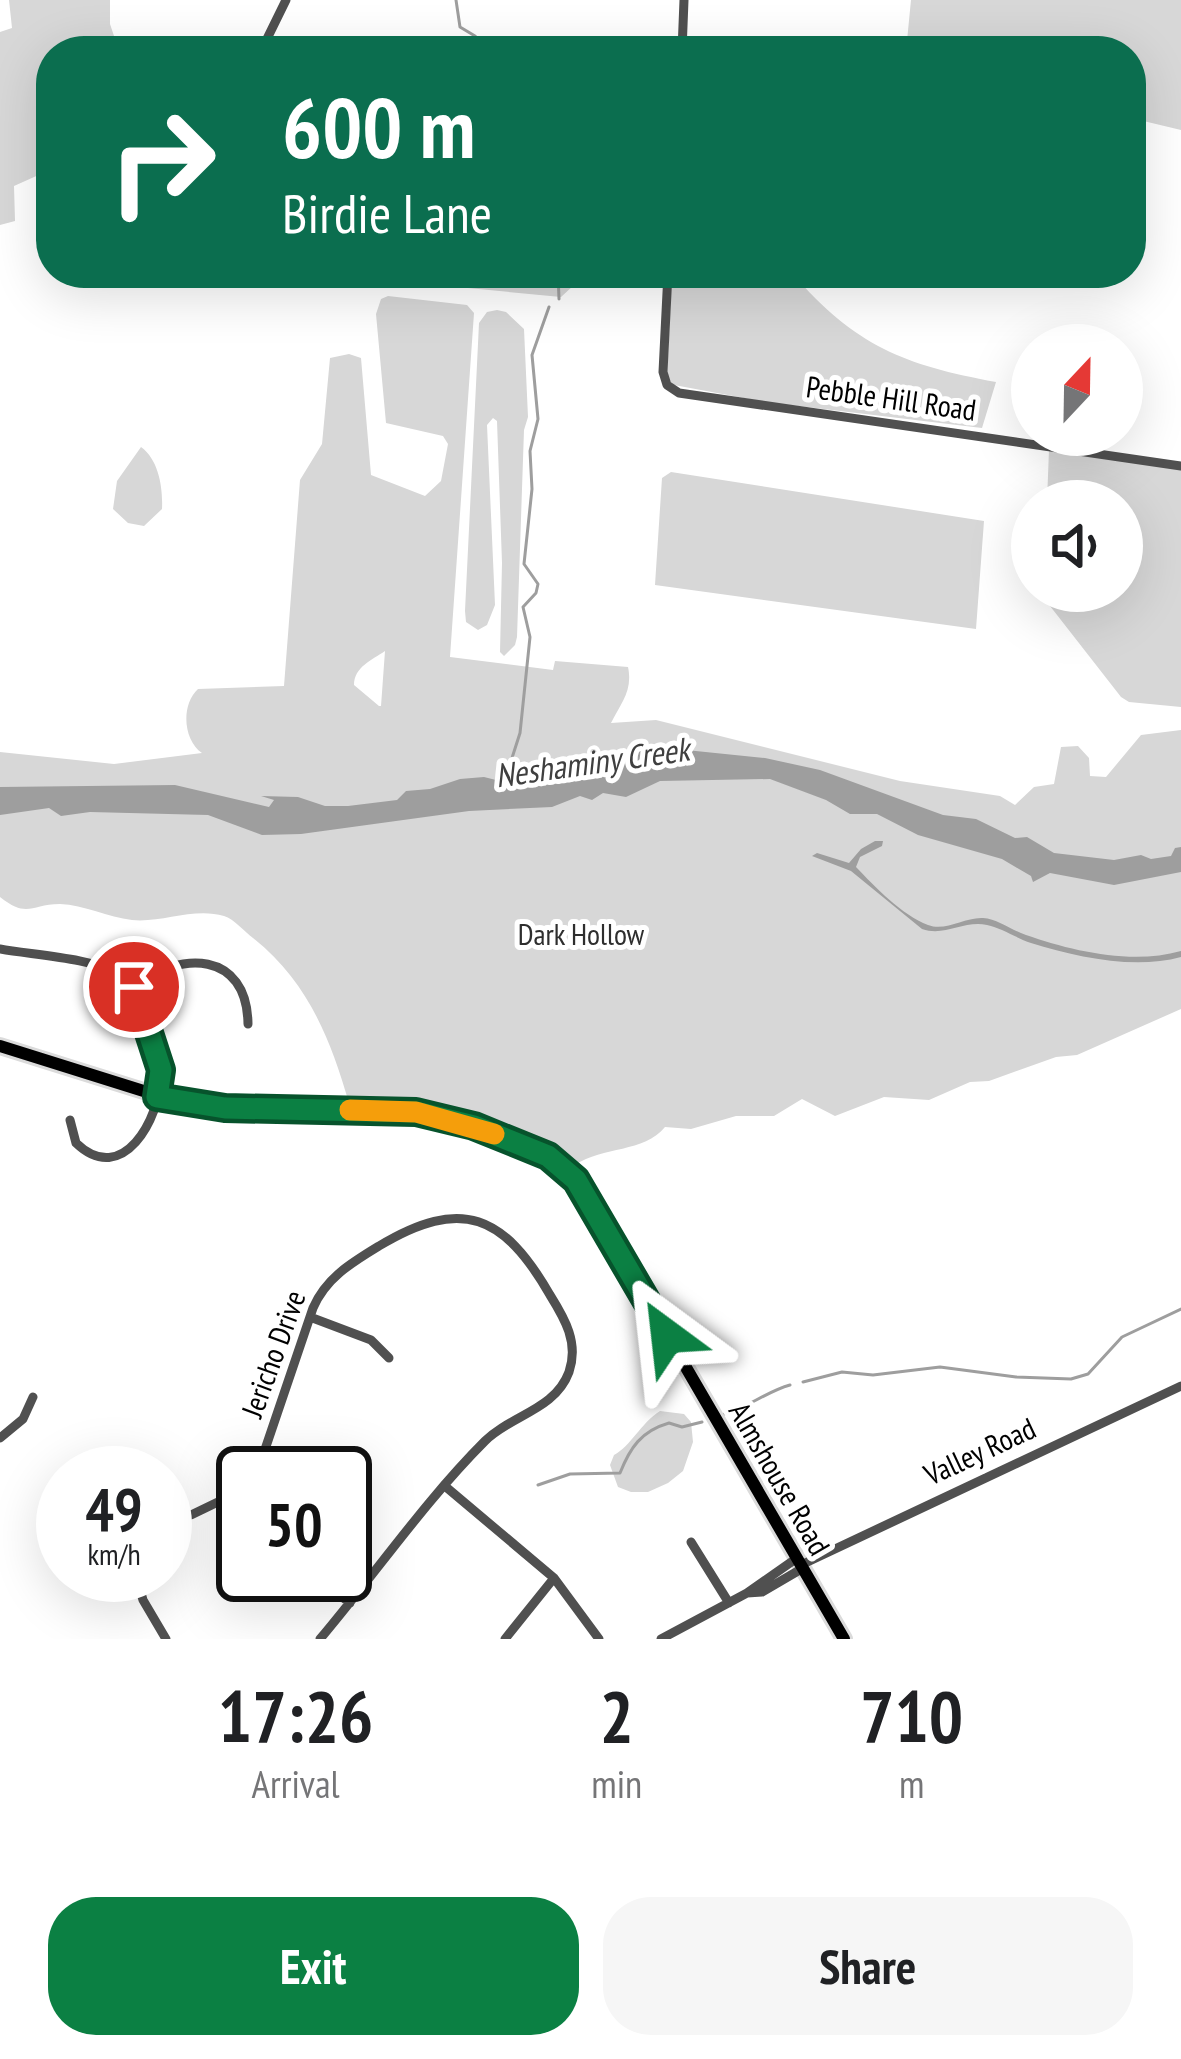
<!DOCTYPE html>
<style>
:root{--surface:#fff;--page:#f6f6f6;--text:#202124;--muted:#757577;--accent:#0b8043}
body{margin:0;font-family:"PT Sans Narrow",sans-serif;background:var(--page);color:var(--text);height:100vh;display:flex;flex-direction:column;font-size:45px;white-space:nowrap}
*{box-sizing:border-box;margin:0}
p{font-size:39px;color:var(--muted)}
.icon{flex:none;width:66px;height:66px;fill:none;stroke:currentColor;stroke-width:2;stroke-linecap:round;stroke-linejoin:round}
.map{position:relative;height:1639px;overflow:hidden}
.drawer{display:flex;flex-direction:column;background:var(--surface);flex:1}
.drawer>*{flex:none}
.hud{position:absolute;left:36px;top:36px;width:1110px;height:252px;border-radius:48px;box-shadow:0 12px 48px #0002;background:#0b6e4f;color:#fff;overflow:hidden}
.needle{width:78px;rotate:22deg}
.tools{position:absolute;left:1011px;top:324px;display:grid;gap:24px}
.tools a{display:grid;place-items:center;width:132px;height:132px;border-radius:50%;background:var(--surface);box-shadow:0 12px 48px #0002;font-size:60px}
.speed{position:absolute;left:36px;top:1446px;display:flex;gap:24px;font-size:60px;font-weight:700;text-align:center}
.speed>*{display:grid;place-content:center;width:156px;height:156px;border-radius:50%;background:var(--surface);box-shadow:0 12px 48px #0002;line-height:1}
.speed small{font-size:30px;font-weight:400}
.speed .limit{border:6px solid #111;border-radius:18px;background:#fff;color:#111}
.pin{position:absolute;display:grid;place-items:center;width:102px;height:102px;color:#fff;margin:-51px;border:6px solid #fff;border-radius:50%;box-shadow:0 3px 12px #0007}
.me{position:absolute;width:132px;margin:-66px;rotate:330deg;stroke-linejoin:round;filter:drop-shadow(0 0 9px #0008)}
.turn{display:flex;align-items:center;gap:42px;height:252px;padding:0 48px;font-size:54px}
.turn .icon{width:156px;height:156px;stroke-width:2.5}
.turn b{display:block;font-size:84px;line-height:102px}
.eta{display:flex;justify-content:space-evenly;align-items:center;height:204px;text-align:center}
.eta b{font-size:72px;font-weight:700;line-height:84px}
.primary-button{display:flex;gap:24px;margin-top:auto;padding:24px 48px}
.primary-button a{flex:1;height:138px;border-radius:48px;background:var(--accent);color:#fff;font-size:48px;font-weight:700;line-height:138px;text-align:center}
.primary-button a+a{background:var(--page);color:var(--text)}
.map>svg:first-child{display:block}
.green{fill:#d7d7d7;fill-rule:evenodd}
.water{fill:#9e9e9e}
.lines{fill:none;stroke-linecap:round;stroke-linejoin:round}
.stream{stroke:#9e9e9e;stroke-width:3}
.major-casing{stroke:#dbdbdb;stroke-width:18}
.minor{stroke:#505050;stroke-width:9}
.major{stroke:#000;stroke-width:12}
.route-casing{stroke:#07532c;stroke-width:30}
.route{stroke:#0b8043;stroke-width:21}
.slow{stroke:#f59e0b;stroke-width:21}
.labels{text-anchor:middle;stroke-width:10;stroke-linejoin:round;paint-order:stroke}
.street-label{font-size:30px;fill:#000;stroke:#fff}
.park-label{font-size:30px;fill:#2e2e2e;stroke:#fff}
.water-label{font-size:33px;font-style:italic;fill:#3f3f3f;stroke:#fff}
</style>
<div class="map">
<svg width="1181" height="1639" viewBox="0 0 1181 1639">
<rect width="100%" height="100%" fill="#fff"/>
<path class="green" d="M9,0H110V24L119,51H51V158L43,173L14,186L15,221L0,225V32L12,28Z
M911,0H1181V130L1131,118V51H906Z
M448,273H587L561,297L426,284L421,280Z
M672,273H792C855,346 904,365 996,382L982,428L765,402L674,385L667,378Z
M388,296L467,305L474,313L450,657L553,670L555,661L628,667C633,691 621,703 611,723L656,720L900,781L1000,796L1015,805L1034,787L1054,784L1061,747L1078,746L1089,758L1090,776L1106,777L1141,735L1181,730V1009L1077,1055L1056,1057L989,1081L970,1082L929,1100L884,1097L835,1116L802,1099L774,1116H736L691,1129L665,1127C644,1153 603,1146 575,1165L497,1128L438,1108L349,1103C330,1038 308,982 253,938C245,932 234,919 224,916C194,907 162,923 132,920C108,917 84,905 60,904C31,904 28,919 0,897V752L114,764L202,753C184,741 180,706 198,689L284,686L300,480L322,444L330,358L349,354L361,358L371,475L425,496L441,481L448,444L443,436L386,423L376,314L381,299ZM385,651L381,706H379L354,685C354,667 372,660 385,651Z
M497,310L506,312L524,329L528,417L524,430L517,637L515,645L504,656L500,652L502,563L497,421L493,418L487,425L495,605L487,625L478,630L466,622L465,611L479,323L487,312Z
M141,447C159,460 163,488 162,509L144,526L128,523L113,509L117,481Z
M1049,450L1181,469V707L1129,702L1121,697L1043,597L1044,591H1122V501H1047Z
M671,472L984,521L976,629L655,585L662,478Z
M660,1411L684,1414L691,1422L693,1442L683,1471L668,1483L648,1492H631L618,1487L610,1465L614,1455C631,1446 640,1424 660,1411Z"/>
<path class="water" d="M645,750H686L765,758L820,770L943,815L976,819L1015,838L1027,837L1054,853L1114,860L1141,855L1151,859L1171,856L1175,848L1181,847V872L1114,885L1050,873L1033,882L1031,876L1002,859L918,835L877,814H850L826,800L770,779L660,781L626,797L603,793L592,800L580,796L552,807L469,811L301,834L262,835L208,815L90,812L61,816L49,808L0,815V787L175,785L269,807L274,800L261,796L298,797L325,806H348L397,800L406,791L430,789L460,779L484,777L504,782L597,770L620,762L622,755Z
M875,841H883L882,846L860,857L856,867C875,887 902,915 928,925C946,932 964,917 983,918C998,919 1011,930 1026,935C1072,951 1132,965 1181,951V957C1134,970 1077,957 1031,943C1016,938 1002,928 987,925C964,920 945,937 922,929L851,871L812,856L817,853L849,863L861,849Z"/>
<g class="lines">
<path class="stream" d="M456,0L460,27L475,36L486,51
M558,273L559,299
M503,786L520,733L530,637L523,607L536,593L538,584L524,564L532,489L530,451L538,419L532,355L549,307
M803,1382L842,1372L873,1375L940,1367L1016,1377L1071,1379L1088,1374L1122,1337L1181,1309
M721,1415C746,1409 765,1392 790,1385
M538,1485L570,1474L620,1473C630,1448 641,1431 669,1423L682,1427L702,1422"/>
<g class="major-casing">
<path id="major" d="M0,1046L185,1104L271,1111L402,1110L460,1122L548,1156L567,1169L581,1187L844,1639"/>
</g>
<path class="minor" d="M261,51L286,0
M682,51L684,0
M122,273L133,280L144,273
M668,273L663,372L667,385L679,393L1181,466
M0,949C33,955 92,958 119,974C138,985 141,1003 147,1022C152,1038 162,1059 161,1076C160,1118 123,1188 76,1143L70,1120
M134,987C180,950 247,951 248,1024
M310,1317L371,1340L389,1358
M0,1438L23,1419L33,1397
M257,1473L313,1308C326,1278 351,1263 379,1246C462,1196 504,1215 550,1295C565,1319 579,1343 569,1372C555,1410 511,1415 485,1441C425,1501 375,1574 320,1639
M446,1487L554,1578L599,1639
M191,1515L220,1501L243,1496
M691,1542L729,1603
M801,1565L1181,1386
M136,1575L143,1600L166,1639
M312,1575L350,1603
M747,1593L762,1592L803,1568
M505,1639L554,1578
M661,1639L747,1593L797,1558"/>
<use href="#major" class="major"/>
</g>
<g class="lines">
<g class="route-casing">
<path id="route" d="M134,987L161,1070L157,1097L225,1108L416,1112L474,1126L548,1156L576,1180L667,1336"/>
</g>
<use href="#route" class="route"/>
<path class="slow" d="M350,1110L416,1112L494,1134"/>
</g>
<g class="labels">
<g class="street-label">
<text transform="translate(891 399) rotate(8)" y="10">Pebble Hill Road</text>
<text transform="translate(274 1354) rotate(-70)" y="10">Jericho Drive</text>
<text transform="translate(980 1452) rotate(-25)" y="10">Valley Road</text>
<text transform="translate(779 1479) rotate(60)" y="10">Almshouse Road</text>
</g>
<g class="park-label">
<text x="581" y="945">Dark Hollow</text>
</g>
<g class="water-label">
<text transform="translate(592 762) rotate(-8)" y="12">Neshaminy Creek</text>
</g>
</g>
</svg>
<div class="tools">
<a><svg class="needle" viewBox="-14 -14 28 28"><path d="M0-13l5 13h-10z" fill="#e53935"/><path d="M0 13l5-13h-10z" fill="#757577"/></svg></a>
<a><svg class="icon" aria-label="sound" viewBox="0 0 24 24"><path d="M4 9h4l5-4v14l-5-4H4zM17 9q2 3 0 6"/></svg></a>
</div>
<div class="speed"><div>49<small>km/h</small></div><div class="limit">50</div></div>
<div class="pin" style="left:134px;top:987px;background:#d93025"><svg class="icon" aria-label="arrive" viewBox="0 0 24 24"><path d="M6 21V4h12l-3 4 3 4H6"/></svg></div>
<svg class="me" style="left:667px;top:1336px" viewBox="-20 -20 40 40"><path d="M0-17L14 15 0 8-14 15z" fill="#0b8043" stroke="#fff" stroke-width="4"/></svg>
<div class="hud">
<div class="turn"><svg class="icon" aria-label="right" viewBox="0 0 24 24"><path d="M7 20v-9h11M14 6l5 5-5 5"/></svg><div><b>600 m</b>Birdie Lane</div></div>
</div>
</div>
<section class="drawer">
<div class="eta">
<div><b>17:26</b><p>Arrival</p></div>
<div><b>2</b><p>min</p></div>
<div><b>710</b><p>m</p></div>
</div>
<div class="primary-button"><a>Exit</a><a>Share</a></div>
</section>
